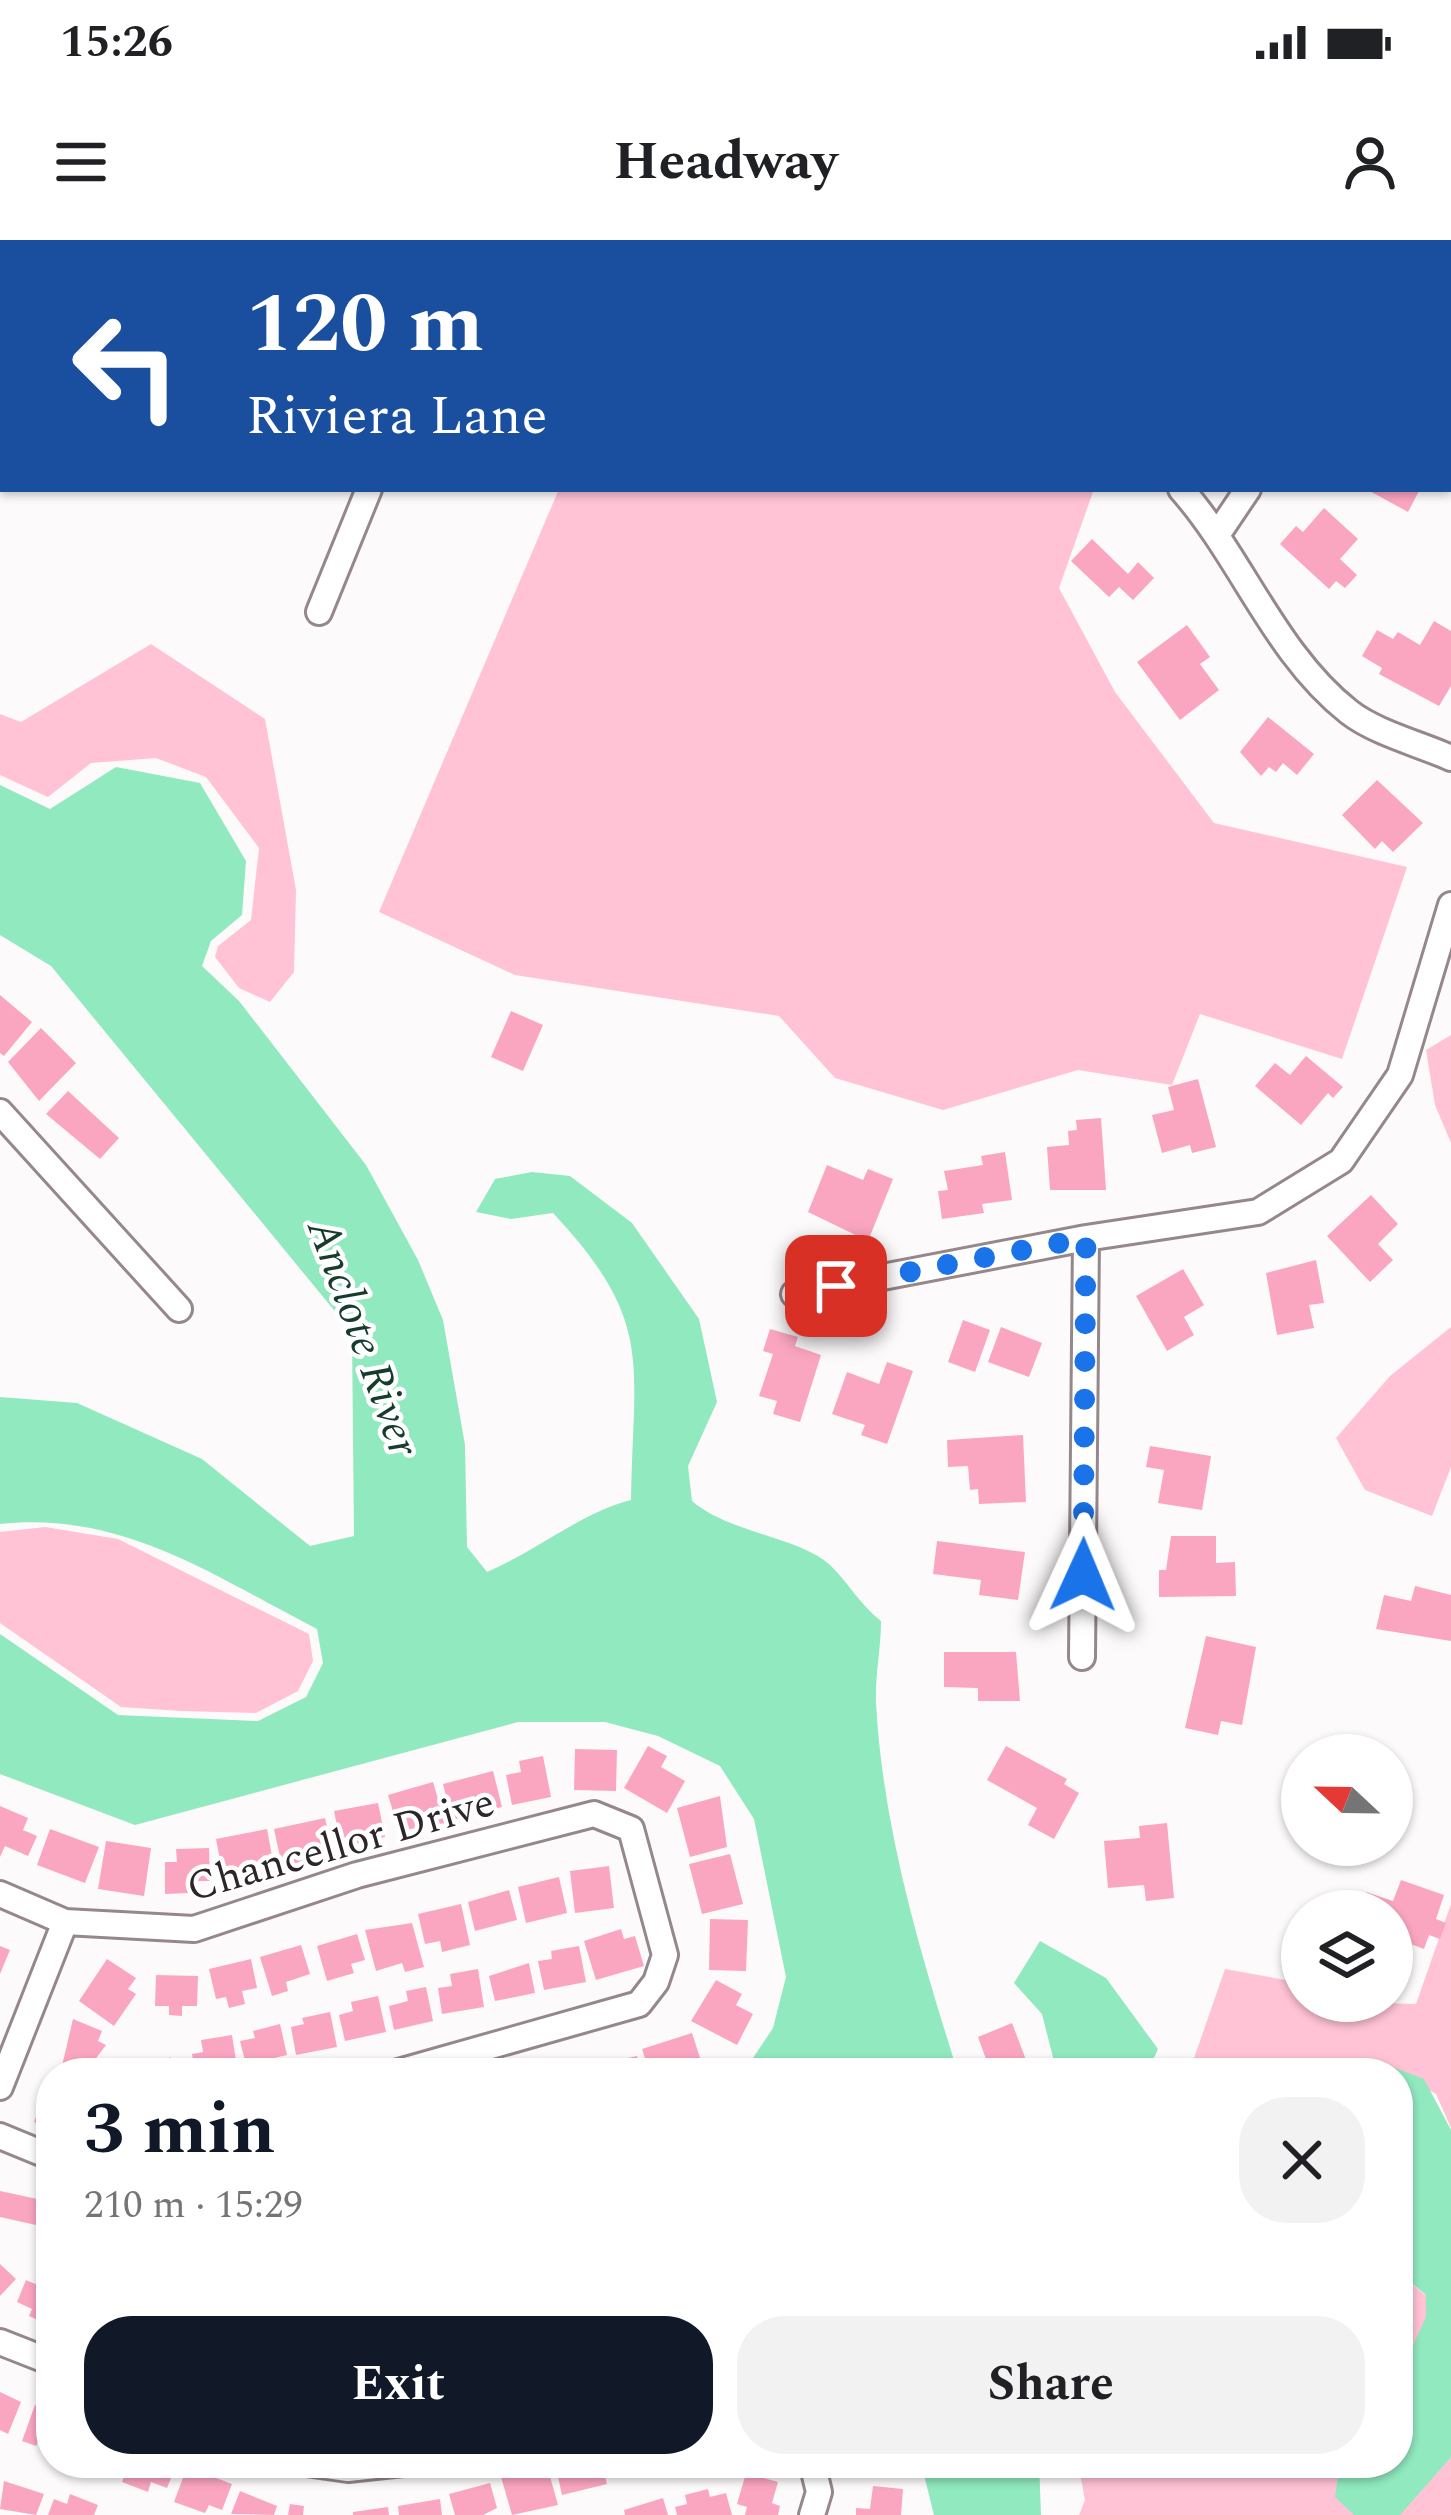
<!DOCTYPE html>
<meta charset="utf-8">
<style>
:root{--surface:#fff;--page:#f2f2f2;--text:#202124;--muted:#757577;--accent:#111827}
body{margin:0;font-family:Spectral,serif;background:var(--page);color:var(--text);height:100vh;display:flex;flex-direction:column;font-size:45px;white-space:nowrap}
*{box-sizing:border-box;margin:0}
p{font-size:39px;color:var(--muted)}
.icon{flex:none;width:66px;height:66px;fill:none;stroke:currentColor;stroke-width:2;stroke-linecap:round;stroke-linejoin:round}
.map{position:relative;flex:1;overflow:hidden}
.side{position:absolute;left:36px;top:1818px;width:1377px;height:420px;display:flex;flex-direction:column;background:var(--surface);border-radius:48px;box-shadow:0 3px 9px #0004}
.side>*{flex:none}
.banner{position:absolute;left:0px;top:0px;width:1452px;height:252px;box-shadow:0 3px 9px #0004;background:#1a4fa0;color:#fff;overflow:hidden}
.needle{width:78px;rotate:292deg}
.buttons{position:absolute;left:1281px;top:1494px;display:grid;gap:24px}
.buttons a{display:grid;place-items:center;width:132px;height:132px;border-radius:50%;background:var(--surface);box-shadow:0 3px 9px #0004;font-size:60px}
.pin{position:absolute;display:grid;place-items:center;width:102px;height:102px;color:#fff;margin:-51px;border-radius:24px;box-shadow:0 6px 18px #0006}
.me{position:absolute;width:132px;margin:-66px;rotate:1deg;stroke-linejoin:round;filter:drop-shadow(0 0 9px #0008)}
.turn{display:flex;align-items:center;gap:42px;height:252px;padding:0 48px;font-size:54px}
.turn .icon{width:156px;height:156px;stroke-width:2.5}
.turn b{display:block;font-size:84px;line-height:102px}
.round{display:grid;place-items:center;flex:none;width:126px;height:126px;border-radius:48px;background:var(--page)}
.head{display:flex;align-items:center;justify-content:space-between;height:204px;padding:0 48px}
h1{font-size:72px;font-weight:700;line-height:90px;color:var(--accent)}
.action{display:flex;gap:24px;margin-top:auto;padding:24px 48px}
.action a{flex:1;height:138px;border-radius:48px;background:var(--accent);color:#fff;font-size:48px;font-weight:700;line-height:138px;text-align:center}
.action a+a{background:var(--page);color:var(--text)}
.status{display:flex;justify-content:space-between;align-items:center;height:84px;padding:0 60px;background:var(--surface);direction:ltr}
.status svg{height:33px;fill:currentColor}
header{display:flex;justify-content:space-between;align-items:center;height:156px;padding:0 48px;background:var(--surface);font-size:54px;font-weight:700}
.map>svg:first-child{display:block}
.green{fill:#ffc3d5}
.water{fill:#90e9bf}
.building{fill:#fba6c0}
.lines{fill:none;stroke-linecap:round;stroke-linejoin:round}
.minor-casing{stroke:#95878b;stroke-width:30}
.minor{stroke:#fff;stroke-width:24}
.route{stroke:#1a73e8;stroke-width:21;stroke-dasharray:0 37.8}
.labels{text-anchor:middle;stroke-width:9;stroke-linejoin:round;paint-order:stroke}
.street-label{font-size:42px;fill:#2c2628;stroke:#fff}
.water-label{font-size:45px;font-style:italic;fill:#153c2c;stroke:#fff}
</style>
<div class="status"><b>15:26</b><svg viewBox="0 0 49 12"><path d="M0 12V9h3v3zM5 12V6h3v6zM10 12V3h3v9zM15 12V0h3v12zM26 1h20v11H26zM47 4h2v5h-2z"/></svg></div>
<header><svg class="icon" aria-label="menu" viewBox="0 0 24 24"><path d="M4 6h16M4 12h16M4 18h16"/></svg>Headway<svg class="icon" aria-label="person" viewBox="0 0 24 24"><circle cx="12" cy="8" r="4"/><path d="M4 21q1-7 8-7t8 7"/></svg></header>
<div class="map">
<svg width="1451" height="2275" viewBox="0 0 1451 2275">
<rect width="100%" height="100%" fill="#fdfafb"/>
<path class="green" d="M0,0H219L220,3H3V140Z
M671,0H1182L670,3Z
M559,249H1094L1059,348L1115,452L1214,583L1407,627L1342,819L1200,774L1172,845L1078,830L943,870L835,838L779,776L515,735L379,672Z
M151,404L265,479L296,650L294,732L270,762L239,748L215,717L218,706L251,680L259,608L206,537L156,518L91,523L48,557L0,535V474L21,482Z
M1451,795V903L1435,865L1426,810Z
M1451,1087V1227L1432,1276L1365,1250L1336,1198L1390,1136Z
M45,1287L118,1299L309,1394L313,1421L298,1451L256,1473L181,1471L121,1467L0,1383V1292Z
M1451,1664V1888L1436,1854L1380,1822C1339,1841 1232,1841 1193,1821L1225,1729L1302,1743V1761L1416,1764Z
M1451,1995V2275H1079L1085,2260L1078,2223H1398V2032L1425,2055Z"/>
<path class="water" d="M116,527L200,543L246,621L242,675L211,701L202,726L239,761L366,925L418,1020L443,1080L465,1205L467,1307L487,1332C535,1312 584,1271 631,1260C633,1121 655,1082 553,973L511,979L476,972L495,939L532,932L570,936L632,983L699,1079L717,1162L688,1226L692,1261C729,1293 799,1297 830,1325C849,1343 859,1364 881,1381C881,1409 875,1435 876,1463C883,1590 920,1712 958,1833H743L773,1788L786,1737L754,1579L720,1526L658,1496L605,1482H518L135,1585L0,1534V1394L118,1475L258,1481L306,1457L323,1423L317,1389C212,1335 122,1271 0,1284V1157L77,1163L202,1219L310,1306L354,1296L352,1092L51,726L0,695V545L50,569Z
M1040,1701L1106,1738L1158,1809L1147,1833H1057L1042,1774L1014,1743Z
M1380,1822L1424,1839L1451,1890V2217L1400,2275H1354L1335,2257L1340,2223H1398V2138L1426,2077V2055L1398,2032V1833H1356Z
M921,2223H1039L1041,2275H934Z"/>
<path class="building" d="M1366,249H1420L1408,272Z
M1324,268L1358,299L1340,319L1357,335L1345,348L1336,341L1329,349L1280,304L1296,286L1303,292Z
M1092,299L1128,334L1138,322L1154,338L1133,360L1119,347L1109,357L1071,321Z
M1434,381L1451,391V446L1439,466L1379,434L1382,428L1362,416L1377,390L1393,399L1398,392L1420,405Z
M1187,385L1210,417L1200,424L1219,450L1180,480L1137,422Z
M1268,477L1314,514L1297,535L1283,523L1276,532L1269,527L1261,536L1240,512Z
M1377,540L1423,583L1393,612L1382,601L1375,609L1342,575Z
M0,755L32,782L4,816L0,813Z
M511,771L543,785L523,831L491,817Z
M41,788L76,823L39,861L8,822Z
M1306,816L1343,847L1333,858L1328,853L1301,885L1255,846L1275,823L1290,835Z
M1198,839L1216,907L1192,913L1190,905L1162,913L1152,875L1174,870L1168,847Z
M68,851L119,898L100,919L46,874Z
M1101,878L1106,950H1050L1047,907L1069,905L1068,891L1077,890L1076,880Z
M1005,912L1012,960L982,964L984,973L942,979L938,951L948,950L944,931L983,925L981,916Z
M827,925L863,940L868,929L893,939L868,1001L808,972Z
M1371,955L1398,984L1378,1004L1393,1020L1370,1042L1327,996Z
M1316,1020L1324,1063L1309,1065L1314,1088L1277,1095L1266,1033Z
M1183,1029L1204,1065L1184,1077L1194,1095L1167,1111L1136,1056Z
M963,1080L990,1090L975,1132L948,1122Z
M1001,1087L1042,1103L1029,1137L988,1122Z
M770,1089L798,1097L795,1106L821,1115L800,1182L773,1174L777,1161L759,1156L773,1114L763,1111Z
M887,1122L913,1131L887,1204L861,1195L865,1185L832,1174L847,1132L879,1144Z
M1023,1195L1026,1262L979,1264L978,1249L970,1250L968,1226L948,1227L947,1200Z
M1150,1206L1211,1216L1202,1270L1158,1263L1164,1230L1146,1227Z
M1171,1296H1216V1323L1235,1322L1236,1356L1159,1357V1330H1166Z
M937,1301L1025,1312L1018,1360L979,1355L981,1340L933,1334Z
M1415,1346L1451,1355V1401L1376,1389L1384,1355L1411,1361Z
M1206,1396L1256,1407L1242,1485L1221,1481L1218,1495L1185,1488Z
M944,1412H1016L1020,1461H978V1448L944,1447Z
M648,1506L667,1516L661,1527L685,1541L667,1573L624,1548Z
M1006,1506L1067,1539L1064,1544L1079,1553L1054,1599L1028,1585L1037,1568L987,1540Z
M575,1509L617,1510L616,1551L574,1550Z
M543,1516L551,1557L512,1565L506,1535L521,1532L519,1521Z
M493,1531L502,1567L452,1580L443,1544Z
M433,1542L445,1583L399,1591L388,1555Z
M720,1556L727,1607L690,1617L677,1568Z
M378,1563L385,1597L341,1607L334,1571Z
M0,1566L28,1578L23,1590L37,1596L28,1616L5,1606L0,1617Z
M325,1578L333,1615L282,1626L274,1589Z
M1167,1583L1174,1658L1146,1661L1144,1645L1108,1648L1104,1601L1140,1598L1139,1586Z
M50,1589L99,1607L85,1643L37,1625Z
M267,1589L275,1632L224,1641L216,1599Z
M106,1601L151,1608L144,1656L98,1649Z
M209,1608L210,1641H189V1653L165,1654V1622H177L176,1609Z
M730,1614L743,1664L702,1674L689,1624Z
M609,1626L614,1668L575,1673L570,1631Z
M559,1637L567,1673L526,1683L518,1647Z
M1401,1640L1444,1655L1436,1679L1446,1683L1440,1699L1429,1695L1424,1709L1392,1697V1671H1359L1366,1652L1393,1661Z
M509,1650L517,1680L475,1691L468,1662Z
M461,1664L470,1705L442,1712L440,1701L425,1704L418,1674Z
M710,1679L748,1680L746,1731L709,1730Z
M412,1683L424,1727L405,1732L402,1723L376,1731L365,1690Z
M621,1689L624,1699L635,1696L644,1726L596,1740L584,1701Z
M357,1694L365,1720L351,1724L354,1733L327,1741L317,1706Z
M301,1705L310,1734L286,1742L288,1751L272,1756L260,1717Z
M0,1706L10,1710L0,1734Z
M579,1706L586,1742L544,1750L538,1721L552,1719L551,1711Z
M107,1719L136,1738L128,1749L136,1754L114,1786L79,1761Z
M251,1719L257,1748L242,1751L245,1764L229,1768L226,1757L216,1759L209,1729Z
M529,1723L535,1753L495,1761L489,1736Z
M478,1729L484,1767L442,1774L438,1748L452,1746L450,1734Z
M156,1735L198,1736L197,1766H182V1776L169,1775V1766H155Z
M716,1740L742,1754L736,1765L753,1774L737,1805L691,1781Z
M426,1747L433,1781L394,1790L389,1766L408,1761L406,1751Z
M378,1756L386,1792L345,1801L339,1775L353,1771L351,1762Z
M330,1772L337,1807L296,1815L291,1787L304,1784L302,1778Z
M73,1779L102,1791L98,1801L106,1805L85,1833L62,1826Z
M1012,1783L1031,1833H991L978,1797Z
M280,1784L287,1815L246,1825L240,1801L255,1798L253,1791Z
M692,1793L705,1833H650L642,1809Z
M232,1795L238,1833H195L192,1814L203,1812L201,1800Z
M637,1816L641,1833H588L587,1827Z
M170,1817L184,1833H150Z
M51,1841V1889L34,1882Z
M0,1951L42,1960L36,1985L0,1977Z
M0,2024L16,2039L0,2056Z
M44,2036L51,2039V2086L29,2076L32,2069L17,2062L26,2040L40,2046Z
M0,2152L21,2162L8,2194L0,2190Z
M35,2165L51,2170V2203L39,2199L36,2206L22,2201Z
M129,2223H177L167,2248L151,2242L148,2252L122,2242Z
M555,2223H602L607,2244L562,2255Z
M613,2223H654L655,2227L615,2235Z
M853,2223H883V2225L854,2231Z
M187,2227L232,2244L222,2270L209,2265L205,2273L174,2262Z
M548,2229L558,2265L512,2275L501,2237Z
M746,2233L778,2242L772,2263L780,2266L778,2275H745L747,2267L737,2264Z
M4,2241L44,2254L36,2275L0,2269Z
M490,2243L497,2268L483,2275H455L449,2254Z
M873,2246L903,2249L901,2275H856V2268L870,2269Z
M708,2249L710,2257L726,2253L732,2275H677L675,2267L687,2264L685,2255Z
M240,2251L277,2266L274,2275L231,2274Z
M70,2254L98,2265L94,2275H48L54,2259L67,2264Z
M663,2258L668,2275H625L624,2270Z
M440,2259L442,2275H399L398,2266Z
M290,2264L304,2266L303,2275H288Z
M388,2267L389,2275H353V2272Z"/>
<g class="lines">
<g class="minor-casing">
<path id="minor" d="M469,3L470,0
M1181,249C1242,318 1275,414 1349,472C1376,493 1420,504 1451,518
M1219,292L1248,249
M319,372L369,249
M0,872L179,1069
M794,1054L1086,998L1258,972L1341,921L1400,835L1451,665
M1082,1417L1086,998
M0,1654L65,1682L194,1689L357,1635L594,1574L631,1589L665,1715L656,1742L639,1764L395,1833
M0,1847L65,1682
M0,1896L51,1917
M0,2102L51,2122
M306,2223L348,2229L403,2223
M812,2223L819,2252L812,2275"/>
</g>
<use href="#minor" class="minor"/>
</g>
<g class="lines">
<path class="route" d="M836,1046L1086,998L1083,1335"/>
</g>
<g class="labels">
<g class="street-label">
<text transform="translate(340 1603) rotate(-16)" y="15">Chancellor Drive</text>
</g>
<g class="water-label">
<text transform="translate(365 1097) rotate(70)" y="16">Anclote River</text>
</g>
</g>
</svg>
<div class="buttons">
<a><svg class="needle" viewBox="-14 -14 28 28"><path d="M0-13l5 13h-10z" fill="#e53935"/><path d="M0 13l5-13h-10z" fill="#757577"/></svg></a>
<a><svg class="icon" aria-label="layers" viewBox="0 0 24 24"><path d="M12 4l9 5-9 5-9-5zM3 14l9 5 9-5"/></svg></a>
</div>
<div class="pin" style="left:836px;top:1046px;background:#d93025"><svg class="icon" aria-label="arrive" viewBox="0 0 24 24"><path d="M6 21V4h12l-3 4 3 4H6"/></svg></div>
<svg class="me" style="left:1083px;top:1335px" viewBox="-20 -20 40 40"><path d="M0-17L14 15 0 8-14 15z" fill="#1a73e8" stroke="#fff" stroke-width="4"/></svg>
<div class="banner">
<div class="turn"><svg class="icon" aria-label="left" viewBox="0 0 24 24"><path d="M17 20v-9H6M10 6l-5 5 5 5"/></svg><div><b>120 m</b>Riviera Lane</div></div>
</div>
<section class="side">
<div class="head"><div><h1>3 min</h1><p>210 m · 15:29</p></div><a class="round"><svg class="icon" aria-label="close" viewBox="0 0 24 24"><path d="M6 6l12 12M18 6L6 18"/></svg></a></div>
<div class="action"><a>Exit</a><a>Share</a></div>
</section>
</div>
